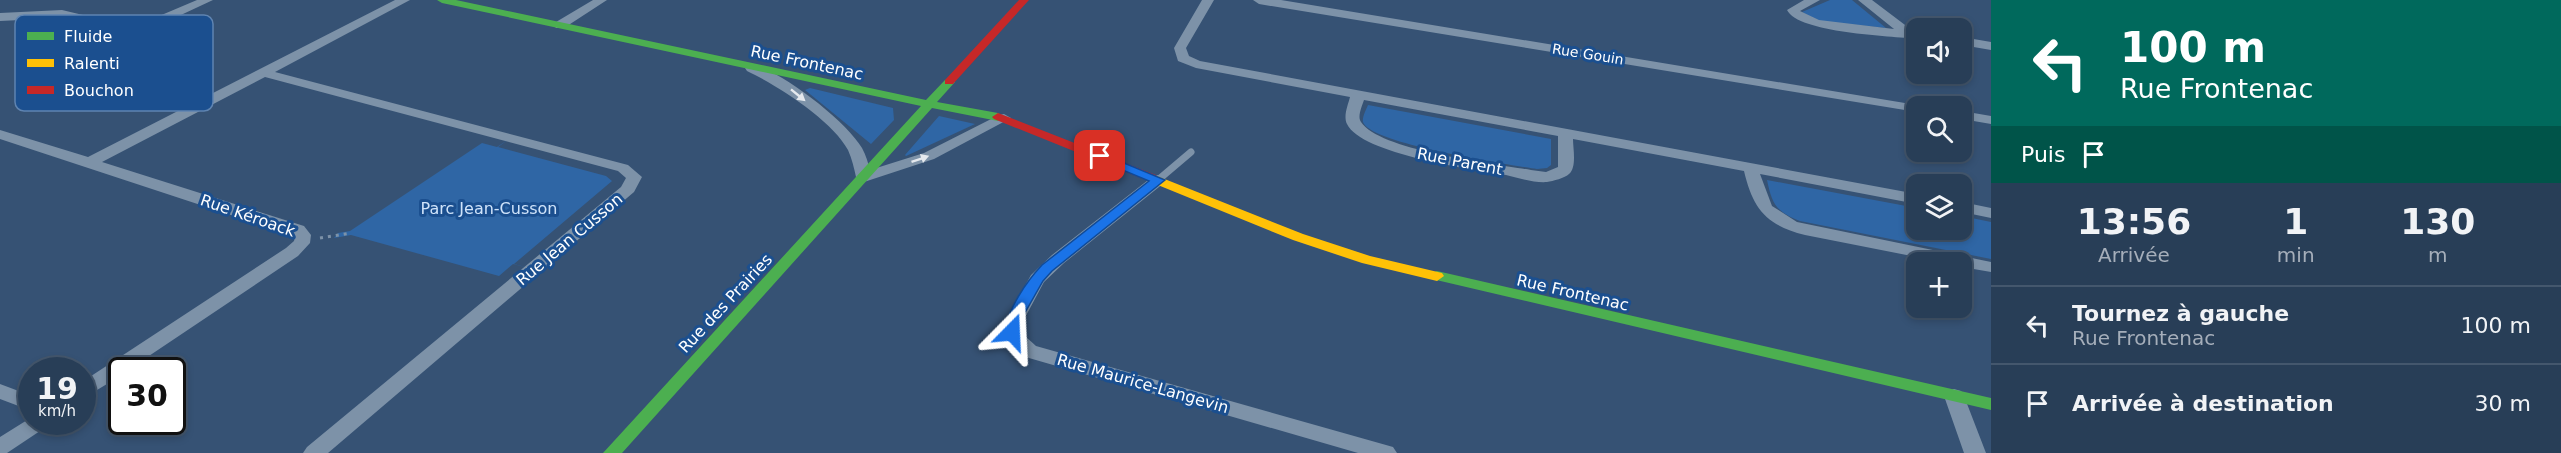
<!DOCTYPE html>
<html lang="fr">
<meta charset="utf-8">
<style>
:root{--surface:#283e57;--page:#344961;--text:#f1f3f6;--muted:#a5aeba;--line:#44576d}
body{margin:0;font-family:"DejaVu Sans",sans-serif;background:var(--page);color:var(--text);height:100vh;display:flex;flex-direction:column;font-size:22px;white-space:nowrap}
*{box-sizing:border-box;margin:0}
p{font-size:20px;color:var(--muted)}
.icon{flex:none;width:33px;height:33px;fill:none;stroke:currentColor;stroke-width:2;stroke-linecap:round;stroke-linejoin:round}
.map{position:relative;flex:1;overflow:hidden}
.panel{display:flex;flex-direction:column;background:var(--surface);width:570px}
.panel>*{flex:none}
.hud{background:#00695c;color:#fff;overflow:hidden}
.tools{position:absolute;left:1906px;top:18px;display:grid;gap:12px}
.tools a{display:grid;place-items:center;width:66px;height:66px;border-radius:12px;background:var(--surface);box-shadow:0 3px 9px #0003,0 0 0 2px var(--line);font-size:30px}
.speed{position:absolute;left:18px;top:357px;display:flex;gap:12px;font-size:30px;font-weight:700;text-align:center}
.speed>*{display:grid;place-content:center;width:78px;height:78px;border-radius:50%;background:var(--surface);box-shadow:0 3px 9px #0003,0 0 0 2px var(--line);line-height:1}
.speed small{font-size:15px;font-weight:400}
.speed .limit{border:3px solid #111;border-radius:9px;background:#fff;color:#111}
.pin{position:absolute;display:grid;place-items:center;width:51px;height:51px;color:#fff;margin:-26px;border-radius:12px;box-shadow:0 3px 9px #0006}
.me{position:absolute;width:66px;margin:-33px;rotate:21deg;stroke-linejoin:round;filter:drop-shadow(0 0 4px #0008)}
.turn{display:flex;align-items:center;gap:21px;height:126px;padding:0 30px;font-size:27px}
.turn .icon{width:78px;height:78px;stroke-width:2.5}
.turn b{display:block;font-size:42px;line-height:51px}
.then{display:flex;align-items:center;height:57px;padding:0 30px;background:#0003;gap:12px;font-size:22px}
.eta{display:flex;justify-content:space-evenly;align-items:center;height:102px;text-align:center}
.eta b{font-size:36px;font-weight:800;line-height:42px}
ul{padding:0;list-style:none}
li{display:flex;align-items:center;gap:18px;height:78px;padding:0 30px;border-top:2px solid var(--line)}
li div{flex:1}
li b{display:block;font-size:22px}
li em{font-style:normal}
main{display:flex;flex:1;min-height:0}
.map>svg:first-child{display:block}
.green{fill:#2f66a5}
.lines{fill:none;stroke-linecap:round;stroke-linejoin:round}
.path{stroke:#7d92a8;stroke-width:3;stroke-dasharray:3 5;stroke-linecap:butt}
.lane{stroke:#7d92a8;stroke-width:7}
.street{fill:#7d92a8;fill-rule:evenodd}
.fast{fill:#4caf50;fill-rule:evenodd}
.slow{fill:#ffc107;fill-rule:evenodd}
.jam{fill:#c62828;fill-rule:evenodd}
.oneway{fill:#e5e9ee}
.route{fill:#1a73e8;stroke:#114b97;stroke-width:1.5}
.labels{text-anchor:middle;stroke-width:6;stroke-linejoin:round;paint-order:stroke}
.far-street-label{font-size:14px;fill:#fff;stroke:#1b4f8f}
.street-label{font-size:16px;fill:#fff;stroke:#1b4f8f}
.park-label{font-size:16px;fill:#cfe3fa;stroke:#1b4f8f}
.key{fill:#1b4f8f;stroke:#5f84b1;stroke-width:1.5}
.key-label{font-size:16px;fill:#fff}
</style>
<main>
<div class="map">
<svg width="1991" height="453" viewBox="0 0 1991 453">
<rect width="100%" height="100%" fill="#365274"/>
<path class="green" d="M1830,0H1852L1886,28L1819,21L1802,12Z
M810,88L893,108L894,120L871,144L805,90Z
M1368,105L1551,139V165L1547,168L1537,169C1511,165 1370,144 1363,122C1362,117 1366,110 1368,105Z
M939,116L975,124L906,156L905,155Z
M509,139L498,147L606,176L612,181L514,264L533,269L513,264L499,276L351,235L334,238L338,233L350,231L482,143L497,147Z
M1767,180L1917,208V230H1962V216L1991,222V259L1800,221C1776,212 1772,204 1767,180Z"/>
<g class="lines">
<path class="path" d="M320,238L351,233"/>
<path class="lane" d="M1158,180L1191,152"/>
<path class="street" d="M197,0H213L153,28L136,32L125,33L62,18L0,21V13L62,10L125,25L145,22Z
M395,0H410L275,72L628,165L642,177L634,192L328,453H303L307,447L621,187L626,178L618,171L265,77L102,162L304,226L311,235L310,243L298,256L128,370H122V375L82,399V382L286,248L294,241L295,236L0,139V130L88,157Z
M593,0H607L564,28H556L554,25L556,22Z
M1202,0H1214L1186,48L1189,56L1200,61L1917,194V204L1760,174L1772,206L1797,222L1991,262V272L1962,267V262H1942L1805,235C1766,225 1753,209 1744,171L1573,139C1573,149 1577,167 1569,174C1565,178 1553,181 1547,182C1534,183 1519,178 1506,175C1474,170 1361,154 1347,124C1343,116 1348,105 1350,97L1196,68L1178,61L1174,48ZM1364,100L1558,136V167L1546,172L1531,170C1496,164 1380,151 1361,122C1357,117 1362,106 1364,100Z
M1253,0H1281L1923,106H1917V112L1259,4Z
M1804,0H1820L1800,11L1819,20L1894,29L1858,0H1872L1913,31H1917V39C1891,36 1798,33 1787,10Z
M1962,37L1991,42V50L1962,45Z
M752,64C783,72 846,121 862,148C866,155 868,163 870,170L924,153L999,115L1004,114L1011,118L934,159L864,182L856,177C854,168 852,159 848,150C833,121 777,85 747,71L745,68L747,65Z
M1962,111L1991,116V124L1962,119Z
M1158,175L1164,177L1166,180L1164,183L1064,263L1044,282L1021,325L1025,336L1036,346L1386,445L1393,447L1397,453H1358L1022,356L1009,344L1003,325L1031,275L1052,255L1152,177Z
M1962,202L1991,208V218L1962,212Z
M0,384L32,396V411L0,399Z
M1954,389L1961,391L1964,396L1986,453H1964L1944,396L1947,391Z
M32,417V422H49L46,427L7,453H0V437Z"/>
<path class="fast" d="M437,0H456L926,100L945,80L949,79L955,82L937,102L998,113L1004,117L998,121L932,108L622,453H603L921,106L442,3Z
M1437,271L1991,398V410L1432,279L1430,276L1432,273Z"/>
<path class="slow" d="M1152,174L1303,234L1370,256L1442,273L1444,276L1437,281L1362,263L1293,240L1148,181L1146,178Z"/>
<path class="jam" d="M1019,0H1029L953,84H945V80Z
M998,113L1156,175L1158,178L1152,182L1148,181L994,119L992,117Z"/>
</g>
<defs><path id="oneway-solid" d="M-6-.8H1V-3.2L6.5 0L1 3.2V.8H-6Z" transform="scale(1.5)"/></defs>
<g class="oneway">
<use href="#oneway-solid" transform="translate(798 95) rotate(39)"/>
<use href="#oneway-solid" transform="translate(920 159) rotate(-19)"/>
</g>
<path class="route" d="M1100,153L1165,180L1052,271L1043,281L1022,318L1017,336H1006L1004,332C1009,308 1025,283 1042,265L1149,181L1096,159L1094,156Z"/>
<g class="labels">
<g class="far-street-label">
<text transform="translate(1588 54) rotate(9)" y="5">Rue Gouin</text>
</g>
<g class="street-label">
<text transform="translate(807 62) rotate(12)" y="6">Rue Frontenac</text>
<text transform="translate(1460 161) rotate(11)" y="6">Rue Parent</text>
<text transform="translate(248 215) rotate(19)" y="6">Rue Kéroack</text>
<text transform="translate(569 239) rotate(-40)" y="6">Rue Jean Cusson</text>
<text transform="translate(1573 292) rotate(13)" y="6">Rue Frontenac</text>
<text transform="translate(725 303) rotate(-47)" y="6">Rue des Prairies</text>
<text transform="translate(1143 383) rotate(16)" y="6">Rue Maurice-Langevin</text>
</g>
<g class="park-label">
<text x="489" y="214">Parc Jean-Cusson</text>
</g>
</g>
<rect x="15" y="15" width="198" height="96" rx="9" class="key"/>
<rect x="27" y="32" width="27" height="8" fill="#4caf50"/>
<rect x="27" y="59" width="27" height="8" fill="#ffc107"/>
<rect x="27" y="86" width="27" height="8" fill="#c62828"/>
<g class="key-label">
<text x="64" y="42">Fluide</text>
<text x="64" y="69">Ralenti</text>
<text x="64" y="96">Bouchon</text>
</g>
</svg>
<div class="tools">
<a><svg class="icon" aria-label="sound" viewBox="0 0 24 24"><path d="M4 9h4l5-4v14l-5-4H4zM17 9q2 3 0 6"/></svg></a>
<a><svg class="icon" aria-label="search" viewBox="0 0 24 24"><circle cx="10" cy="10" r="6"/><path d="M15 15l6 6"/></svg></a>
<a><svg class="icon" aria-label="layers" viewBox="0 0 24 24"><path d="M12 4l9 5-9 5-9-5zM3 14l9 5 9-5"/></svg></a>
<a>+</a>
</div>
<div class="speed"><div>19<small>km/h</small></div><div class="limit">30</div></div>
<div class="pin" style="left:1100px;top:156px;background:#d93025"><svg class="icon" aria-label="arrive" viewBox="0 0 24 24"><path d="M6 21V4h12l-3 4 3 4H6"/></svg></div>
<svg class="me" style="left:1012px;top:332px" viewBox="-20 -20 40 40"><path d="M0-17L14 15 0 8-14 15z" fill="#1a73e8" stroke="#fff" stroke-width="4"/></svg>
</div>
<section class="panel">
<div class="hud">
<div class="turn"><svg class="icon" aria-label="left" viewBox="0 0 24 24"><path d="M17 20v-9H6M10 6l-5 5 5 5"/></svg><div><b>100 m</b>Rue Frontenac</div></div>
<div class="then">Puis<svg class="icon" aria-label="arrive" viewBox="0 0 24 24"><path d="M6 21V4h12l-3 4 3 4H6"/></svg></div>
</div>
<div class="eta">
<div><b>13:56</b><p>Arrivée</p></div>
<div><b>1</b><p>min</p></div>
<div><b>130</b><p>m</p></div>
</div>
<ul>
<li><svg class="icon" aria-label="left" viewBox="0 0 24 24"><path d="M17 20v-9H6M10 6l-5 5 5 5"/></svg><div><b>Tournez à gauche</b><p>Rue Frontenac</p></div><em>100 m</em></li>
<li><svg class="icon" aria-label="arrive" viewBox="0 0 24 24"><path d="M6 21V4h12l-3 4 3 4H6"/></svg><div><b>Arrivée à destination</b></div><em>30 m</em></li>
</ul>
</section>
</main>
